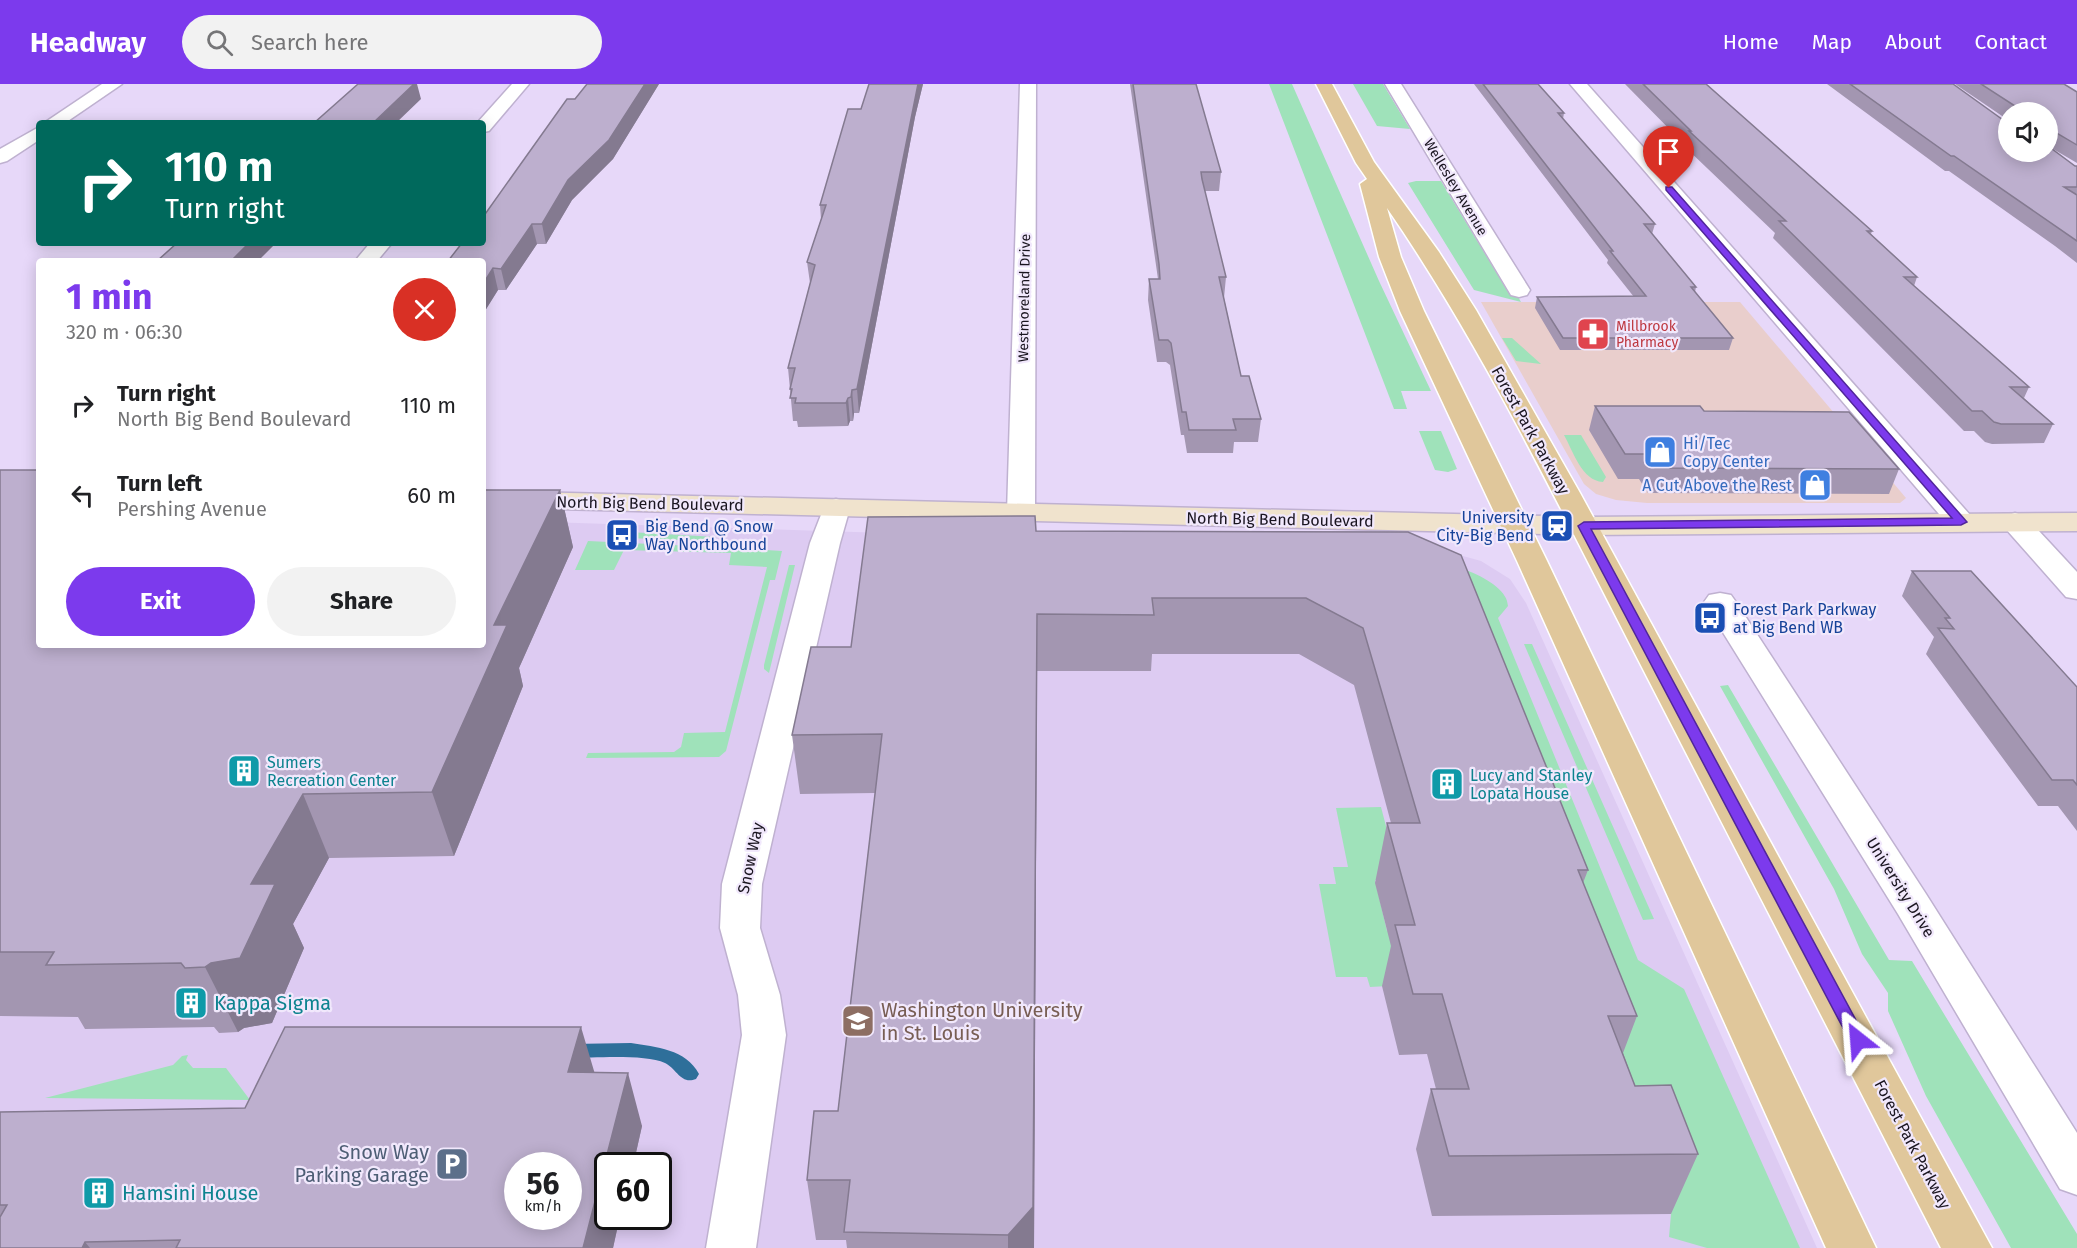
<!DOCTYPE html>
<meta charset="utf-8">
<style>
:root{--surface:#fff;--page:#f2f2f2;--text:#202124;--muted:#757577;--accent:#7c3aed}
body{margin:0;font-family:"Fira Sans",sans-serif;background:var(--page);color:var(--text);height:100vh;display:flex;flex-direction:column;font-size:22px;white-space:nowrap}
*{box-sizing:border-box;margin:0}
p{font-size:20px;color:var(--muted)}
.icon{flex:none;width:33px;height:33px;fill:none;stroke:currentColor;stroke-width:2;stroke-linecap:round;stroke-linejoin:round}
.map{position:relative;flex:1;overflow:hidden}
.side{position:absolute;left:36px;top:174px;width:450px;height:390px;display:flex;flex-direction:column;background:var(--surface);border-radius:6px;box-shadow:0 3px 15px #0003}
.side>*{flex:none}
.hud{position:absolute;left:36px;top:36px;width:450px;height:126px;border-radius:6px;box-shadow:0 3px 15px #0003;background:#00695c;color:#fff;overflow:hidden}
.fabs{position:absolute;left:1998px;top:18px;display:grid;gap:12px}
.fabs a{display:grid;place-items:center;width:60px;height:60px;border-radius:50%;background:var(--surface);box-shadow:0 3px 15px #0003;font-size:30px}
.speed{position:absolute;left:504px;top:1068px;display:flex;gap:12px;font-size:30px;font-weight:700;text-align:center}
.speed>*{display:grid;place-content:center;width:78px;height:78px;border-radius:50%;background:var(--surface);box-shadow:0 3px 15px #0003;line-height:1}
.speed small{font-size:15px;font-weight:400}
.speed .limit{border:3px solid #111;border-radius:9px;background:#fff;color:#111}
.pin{position:absolute;display:grid;place-items:center;width:51px;height:51px;color:#fff;margin:-62px -26px;border-radius:50% 50% 50% 0;rotate:-45deg;box-shadow:0 0 6px #0007}
.pin .icon{rotate:45deg}
.me{position:absolute;width:66px;margin:-33px;rotate:332deg;stroke-linejoin:round;filter:drop-shadow(0 0 4px #0008)}
.turn{display:flex;align-items:center;gap:21px;height:126px;padding:0 30px;font-size:27px}
.turn .icon{width:78px;height:78px;stroke-width:2.5}
.turn b{display:block;font-size:42px;line-height:51px}
.round{display:grid;place-items:center;flex:none;width:63px;height:63px;border-radius:32px;background:var(--page)}
.summary{display:flex;align-items:center;justify-content:space-between;height:102px;padding:0 30px}
h1{font-size:36px;font-weight:700;line-height:45px;color:var(--accent)}
.primary-button{display:flex;gap:12px;margin-top:auto;padding:12px 30px}
.primary-button a{flex:1;height:69px;border-radius:36px;background:var(--accent);color:#fff;font-size:24px;font-weight:700;line-height:69px;text-align:center}
.primary-button a+a{background:var(--page);color:var(--text)}
ul{padding:0;list-style:none}
li{display:flex;align-items:center;gap:18px;height:90px;padding:0 30px}
li div{flex:1}
li b{display:block;font-size:22px}
li em{font-style:normal}
header{display:flex;align-items:center;gap:36px;box-sizing:border-box;height:84px;padding:0 30px;background:var(--accent);color:#fff}
header strong{font-size:28px}
nav{display:flex;gap:33px;margin-inline-start:auto;font-size:21px}
.search{width:420px;height:54px;background:var(--page);display:flex;align-items:center;gap:15px;box-sizing:border-box;padding:0 21px;border-radius:33px;color:var(--muted);font-size:22px}
.map>svg:first-child{display:block}
.commercial{fill:#e9cecc}
.built{fill:#ddcbf2;fill-rule:evenodd}
.green{fill:#9fe2ba}
.lines{fill:none;stroke-linecap:round;stroke-linejoin:round}
.stream{fill:#2e6f9a;fill-rule:evenodd}
.minor-casing{stroke:#bfb1d0;stroke-width:3}
.secondary-casing{stroke:#bfb1d0;stroke-width:3}
.primary-casing{stroke:#fff;stroke-width:3}
.minor{fill:#fff;fill-rule:evenodd}
.secondary{fill:#f0e3cd;fill-rule:evenodd}
.primary{fill:#e0c79b;fill-rule:evenodd}
.wall{fill:#a396b1}
.shaded-wall{fill:#847a90}
.building{fill:#bdafce;stroke:#847a90;stroke-width:1.5;fill-rule:evenodd}
.route{fill:#7c3aed;stroke:#51269a;stroke-width:1.5}
.labels{text-anchor:middle;stroke-width:4.5;stroke-linejoin:round;paint-order:stroke}
.far-street-label{font-size:14px;fill:#1a1520;stroke:#f1e8fc}
.far-health-label{font-size:14px;fill:#be3a42;stroke:#f1e8fc;text-anchor:start}
.street-label{font-size:16px;fill:#1a1520;stroke:#f1e8fc}
.shop-label{font-size:16px;fill:#366cbe;stroke:#f1e8fc;text-anchor:start}
.transit-label{font-size:16px;fill:#164399;stroke:#f1e8fc;text-anchor:start}
.culture-label{font-size:16px;fill:#0d838f;stroke:#f1e8fc;text-anchor:start}
.near-culture-label{font-size:20px;fill:#0d838f;stroke:#f1e8fc;text-anchor:start}
.near-education-label{font-size:20px;fill:#785e54;stroke:#f1e8fc;text-anchor:start}
.near-service-label{font-size:20px;fill:#4e5e75;stroke:#f1e8fc;text-anchor:end}
</style>
<header>
<strong>Headway</strong>
<div class="search"><svg class="icon" aria-label="search" viewBox="0 0 24 24"><circle cx="10" cy="10" r="6"/><path d="M15 15l6 6"/></svg>Search here</div>
<nav><a>Home</a><a>Map</a><a>About</a><a>Contact</a></nav>
</header>
<div class="map">
<svg width="2077" height="1164" viewBox="0 0 2077 1164">
<rect width="100%" height="100%" fill="#e7d8f9"/>
<path class="commercial" d="M1481,218H1740L1906,414L1900,419H1647L1616,416L1596,410L1584,400Z"/>
<path class="built" d="M0,424L39,561H483V436L1445,467L1481,477L1510,495L1526,519L1817,1164H0ZM518,1082H568V1132H518ZM608,1082H658V1132H608Z"/>
<path class="green" d="M1269,0H1292L1379,197L1431,307H1401L1407,325H1394Z
M1353,0H1383L1410,45L1377,42Z
M1416,97H1441L1510,211H1517L1521,218L1474,206L1408,99Z
M1502,254H1512L1541,280L1516,277Z
M1419,347H1441L1457,385L1448,388L1435,386Z
M1581,351L1606,393L1603,398C1582,397 1573,367 1564,351Z
M629,448L716,453L714,457L626,454Z
M588,457L735,464L738,458L765,459L766,466L782,467L775,496H770L726,667L719,673L586,674L588,669L674,668L681,663L684,649L725,648L767,483L729,481L731,469L624,466L614,486H575Z
M1414,473C1437,474 1508,494 1508,522L1498,534L1638,876L1684,905L1800,1164H1707L1669,1153L1671,1130L1645,1062L1611,1063L1586,992H1614L1582,907H1563L1552,881L1402,882L1406,901L1370,903L1367,893H1336L1319,800H1336L1333,783H1348L1336,724L1381,723L1400,796H1375L1387,847L1568,846L1450,526L1465,514L1464,509L1471,507C1461,492 1443,487 1425,486L1426,490H1416L1395,480Z
M789,481H795L769,589L764,585V581Z
M1524,560H1532L1654,835L1643,836Z
M1728,601L1889,876L1912,877L2077,1150V1164H2011L1926,1012L1888,927V909L1862,870L1834,805L1720,602Z
M188,971L186,976L193,984H226L250,1016L45,1014L173,981L182,972Z"/>
<g class="lines">
<path class="stream" d="M631,959C656,963 686,965 699,990L696,995C681,1001 677,985 665,979C645,970 594,974 571,974L565,972L562,967L565,962L571,960Z"/>
<g class="minor-casing">
<path id="minor" d="M102,0H122L65,39H44Z
M512,0H529L489,47L483,48V39H477Z
M1020,0H1036L1035,429L1031,435L1021,438L1011,435L1007,429Z
M1385,0H1401L1530,206L1527,211L1519,213L1511,211L1508,206Z
M1570,0H1587L1971,432L1975,438L1971,444L1961,447L1951,444Z
M39,43V56L7,77L0,79V65Z
M370,159H392L377,177H355Z
M836,415L846,418L850,424L840,459L762,800L760,844L780,911L786,951L756,1164H706L742,951L738,911L720,844L722,800L810,459L826,418Z
M2015,429L2025,432L2077,488V515L2066,513L2005,444L2001,438L2005,432Z
M1720,509L1731,511L1736,518L1926,810L2077,1049V1111L2060,1105L1898,830L1704,518L1709,511Z"/>
</g>
<g class="secondary-casing">
<path id="secondary" d="M483,407L1584,433L2077,429V447L1584,451L483,423Z"/>
</g>
<g class="primary-casing">
<path id="primary" d="M1316,0H1332L1374,78L1439,168L1476,226L1580,409L1992,1164H1941C1837,962 1733,760 1629,558C1553,411 1481,260 1387,124L1401,173L1424,227L1547,477L1876,1164H1826L1517,477L1400,227L1379,173L1360,100L1367,95L1356,79Z"/>
</g>
<use href="#minor" class="minor"/>
<use href="#secondary" class="secondary"/>
<use href="#primary" class="primary"/>
</g>
<path class="wall" d="M587,0H659L613,75L572,116L546,160H537L506,206H498L483,230V159L575,15Z
M869,0H923L915,33L859,329H854L853,337H850L848,342L798,343L797,337H793L788,284L810,199L807,178L821,135L820,121L861,25Z
M1130,0H1196L1221,88L1219,107H1204L1226,193L1224,214L1241,292L1261,335L1258,358H1234L1233,369H1187L1184,351H1181L1170,281L1166,278H1157L1148,216L1149,195H1158Z
M1474,0H1538L1564,29L1563,35L1655,140L1652,150L1696,203L1695,208L1733,254L1729,266H1560L1535,224L1537,213H1634L1607,179L1608,176Z
M1625,0H1706L1872,147L1871,150L1917,193L1914,202L2029,303L2024,314L2053,340L2044,359L1992,360L1985,358L1974,347H1964L1773,154L1775,149L1685,63V61Z
M1827,0H1953L2008,68L2048,28H2008V36L1955,0H2064L2077,8V79L2048,62L2075,82H2077V179L2055,162L1949,87H1945Z
M1595,322L1704,327L1899,385L1889,410L1648,409L1639,395H1618L1589,346Z
M0,386L39,561L560,406L573,463L519,584L523,602L454,772L329,774L293,840L304,864L272,939L244,944L238,948L219,949L214,943L85,945L78,933L0,932Z
M1036,447L1408,448L1588,786L1583,799L1637,932L1623,969L1635,1002L1698,1070L1671,1130L1432,1132L1416,1065L1431,1005H1436L1427,970L1399,971L1382,902L1391,862L1375,799L1387,739H1391L1354,601L1299,570H1152L1151,587H1037L1034,1164H847L846,1156H816L807,1096L838,1027L875,709L800,710L792,651L851,563Z
M1912,487L2077,603V747L2058,722H2038L1926,570L1934,553L1902,512Z
M594,988L642,1042L633,1082H608L620,1132L613,1164H0V1028L245,1024Z"/>
<path class="shaded-wall" d="M414,0H417L421,15L396,39H373Z
M645,0H659L613,75L572,116L546,160L542,140L568,96Z
M918,0H923L915,33L859,329L857,305Z
M2055,48L2049,62L2048,63V50Z
M532,140L537,160L506,206L501,185Z
M249,159H276L258,177H231Z
M493,184L498,206L483,230V200Z
M852,306L854,329L853,337L851,313Z
M848,314L850,337L848,342L846,319Z
M560,406L573,463L519,584L523,602L454,772L432,708L494,541Z
M1037,587L1034,1164H1008V1151Z
M303,710L329,774L293,840L304,864L272,939L244,944L238,948L205,883L251,800Z
M581,943L597,997L568,988Z
M628,989L642,1042L633,1082H608V1132H620L613,1164H583Z
M85,1158L90,1164H82Z"/>
<path class="building" d="M358,0H414L373,39H314Z
M587,0H645L609,56L568,96L542,140H532L501,185L493,184L483,200V177H448L462,159H483V133L567,15H575Z
M869,0H918L857,305L852,306L851,313L848,314L846,319H795L796,314H790L792,305H790L795,284H788L815,181L807,178L826,121H820L848,25H861Z
M1133,0H1196L1221,88H1201L1202,95L1226,193H1219L1241,292H1249L1261,335H1233L1236,346H1189L1186,328H1182L1171,259L1168,256H1159L1149,195H1160L1159,180Z
M1483,0H1538L1564,29H1558L1655,140H1644L1696,203H1691L1733,254H1563L1537,213L1646,212L1610,167H1613Z
M1643,0H1706L1872,147H1867L1917,193H1904L2029,303H2010L2053,340H2001L1994,338L1982,327H1972L1779,137H1786L1689,47H1691Z
M1850,0H1953L2006,38H2008V68H2048V62L2075,82H2077V103H2064L2077,111V157L1954,72H1951Z
M1981,0H2064L2077,8V61L2055,48L2048,50V28H2015V22Z
M177,159H249L231,177H157Z
M1595,322H1700L1704,327L1849,328L1899,385L1655,384L1646,370H1625Z
M0,386H39V561H483V406H560L494,541H507L432,708L303,710L251,800H275L240,874L211,879L205,883L185,884L181,879L46,881L54,868H0Z
M1035,432L1036,447L1408,448L1461,471L1588,786H1578L1637,932H1608L1635,1002L1671,1001L1698,1070L1449,1072L1431,1005H1469L1442,910H1413L1395,841H1415L1387,739H1420L1363,544L1306,514H1152L1154,531L1037,530L1033,1123L1008,1151L844,1148L850,1096H807L814,1027H838L882,650L792,651L811,563H851L868,433Z
M1912,487H1971L2077,603V701L2073,696H2052L1938,544L1954,545L1945,534H1950Z
M285,943H581L568,988L628,989L583,1164H176L180,1156L85,1158L82,1164H0V1133L7,1121H0V1028L245,1024ZM518,1082H568V1132H518Z"/>
<path class="route" d="M1666,103H1672L1967,438L1961,441L1591,445L1864,951L1867,956L1864,961L1858,963L1852,961L1578,442L1584,438L1952,434L1666,106Z"/>
<defs>
<g id="pharmacy-square" transform="scale(1.725)"><rect x="-9" y="-9" width="18" height="18" rx="4" fill="#e0444e" stroke="#f1e8fc"/><path d="M-2-6h4v4h4v4h-4v4h-4v-4h-4v-4h4Z" fill="#fff"/></g>
<g id="shop-square" transform="scale(1.725)"><rect x="-9" y="-9" width="18" height="18" rx="4" fill="#3f7fe0" stroke="#f1e8fc"/><path d="M-5-2.5h2.3a2.7 3.5 0 0 1 5.4 0H5L5.5 6h-11ZM-1.5-2.5h3a1.5 2.3 0 0 0-3 0Z" fill="#fff"/></g>
<g id="station-square" transform="scale(1.725)"><rect x="-9" y="-9" width="18" height="18" rx="4" fill="#1a4fb4" stroke="#f1e8fc"/><path d="M-3-6H3Q5-6 5-4V2Q5 4 3 4L4.5 6H3L1.5 4h-3L-3 6H-4.5L-3 4Q-5 4-5 2V-4Q-5-6-3-6ZM-3.5-4v3h7v-3ZM-3.5 1v1.5H-2V1ZM2 1v1.5H3.5V1Z" fill="#fff"/></g>
<g id="bus-square" transform="scale(1.725)"><rect x="-9" y="-9" width="18" height="18" rx="4" fill="#1a4fb4" stroke="#f1e8fc"/><path d="M-5-6H5V4H4V6H2V4H-2V6H-4V4H-5ZM-3.5-4V0h7V-4ZM-3.5 1.2v1.5H-2V1.2ZM2 1.2v1.5H3.5V1.2Z" fill="#fff"/></g>
<g id="building-square" transform="scale(1.725)"><rect x="-9" y="-9" width="18" height="18" rx="4" fill="#0f9aa8" stroke="#f1e8fc"/><path d="M-4-6H4V6H1V3H-1V6H-4ZM-2.5-4.3h1.7v1.8h-1.7ZM.8-4.3h1.7v1.8H.8ZM-2.5-1h1.7V.8h-1.7ZM.8-1h1.7V.8H.8Z" fill="#fff"/></g>
<g id="university-square" transform="scale(1.725)"><rect x="-9" y="-9" width="18" height="18" rx="4" fill="#8d6e63" stroke="#f1e8fc"/><path d="M0-5L7-2L0 1L-7-2ZM-4 1L0 2.5L4 1V4Q0 6-4 4Z" fill="#fff"/></g>
<g id="parking-square" transform="scale(1.725)"><rect x="-9" y="-9" width="18" height="18" rx="4" fill="#5c6f8a" stroke="#f1e8fc"/><path d="M-3.5-5.5H1a3.5 3.5 0 0 1 0 7H-1V5.5H-3.5ZM-1-3.4V-.6H.8a1.4 1.4 0 0 0 0-2.8Z" fill="#fff"/></g>
</defs>
<g fill-rule="evenodd">
<use href="#pharmacy-square" x="1593" y="250"/>
<use href="#shop-square" x="1660" y="368"/>
<use href="#shop-square" x="1815" y="401"/>
<use href="#station-square" x="1557" y="442"/>
<use href="#bus-square" x="622" y="451"/>
<use href="#bus-square" x="1710" y="534"/>
<use href="#building-square" x="244" y="687"/>
<use href="#building-square" x="1447" y="700"/>
<use href="#building-square" x="191" y="919"/>
<use href="#university-square" x="858" y="937"/>
<use href="#parking-square" x="452" y="1080"/>
<use href="#building-square" x="99" y="1109"/>
</g>
<g class="labels">
<g class="far-street-label">
<text transform="translate(1456 103) rotate(59)" y="5">Wellesley Avenue</text>
<text transform="translate(1024 214) rotate(-89)" y="5">Westmoreland Drive</text>
</g>
<g class="far-health-label">
<text x="1616" y="247">Millbrook<tspan x="1616" dy="16">Pharmacy</tspan></text>
</g>
<g class="street-label">
<text transform="translate(1531 346) rotate(61)" y="6">Forest Park Parkway</text>
<text transform="translate(650 419) rotate(1)" y="6">North Big Bend Boulevard</text>
<text transform="translate(1280 435) rotate(1)" y="6">North Big Bend Boulevard</text>
<text transform="translate(750 774) rotate(-78)" y="6">Snow Way</text>
<text transform="translate(1901 803) rotate(58)" y="6">University Drive</text>
<text transform="translate(1913 1060) rotate(62)" y="6">Forest Park Parkway</text>
</g>
<g class="shop-label">
<text x="1683" y="365">Hi/Tec<tspan x="1683" dy="18">Copy Center</tspan></text>
<text x="1792" y="407" text-anchor="end">A Cut Above the Rest</text>
</g>
<g class="transit-label">
<text x="1534" y="439" text-anchor="end">University<tspan x="1534" dy="18">City-Big Bend</tspan></text>
<text x="645" y="448">Big Bend @ Snow<tspan x="645" dy="18">Way Northbound</tspan></text>
<text x="1733" y="531">Forest Park Parkway<tspan x="1733" dy="18">at Big Bend WB</tspan></text>
</g>
<g class="culture-label">
<text x="267" y="684">Sumers<tspan x="267" dy="18">Recreation Center</tspan></text>
<text x="1470" y="697">Lucy and Stanley<tspan x="1470" dy="18">Lopata House</tspan></text>
</g>
<g class="near-culture-label">
<text x="214" y="926">Kappa Sigma</text>
<text x="122" y="1116">Hamsini House</text>
</g>
<g class="near-education-label">
<text x="881" y="933">Washington University<tspan x="881" dy="23">in St. Louis</tspan></text>
</g>
<g class="near-service-label">
<text x="429" y="1075">Snow Way<tspan x="429" dy="23">Parking Garage</tspan></text>
</g>
</g>
</svg>
<div class="fabs">
<a><svg class="icon" aria-label="sound" viewBox="0 0 24 24"><path d="M4 9h4l5-4v14l-5-4H4zM17 9q2 3 0 6"/></svg></a>
</div>
<div class="speed"><div>56<small>km/h</small></div><div class="limit">60</div></div>
<div class="pin" style="left:1669px;top:104px;background:#d93025"><svg class="icon" aria-label="arrive" viewBox="0 0 24 24"><path d="M6 21V4h12l-3 4 3 4H6"/></svg></div>
<svg class="me" style="left:1858px;top:956px" viewBox="-20 -20 40 40"><path d="M0-17L14 15 0 8-14 15z" fill="#7c3aed" stroke="#fff" stroke-width="4"/></svg>
<div class="hud">
<div class="turn"><svg class="icon" aria-label="right" viewBox="0 0 24 24"><path d="M7 20v-9h11M14 6l5 5-5 5"/></svg><div><b>110 m</b>Turn right</div></div>
</div>
<section class="side">
<div class="summary"><div><h1>1 min</h1><p>320 m · 06:30</p></div><a class="round" style="background:#d93025;color:#fff"><svg class="icon" aria-label="close" viewBox="0 0 24 24"><path d="M6 6l12 12M18 6L6 18"/></svg></a></div>
<ul>
<li><svg class="icon" aria-label="right" viewBox="0 0 24 24"><path d="M7 20v-9h11M14 6l5 5-5 5"/></svg><div><b>Turn right</b><p>North Big Bend Boulevard</p></div><em>110 m</em></li>
<li><svg class="icon" aria-label="left" viewBox="0 0 24 24"><path d="M17 20v-9H6M10 6l-5 5 5 5"/></svg><div><b>Turn left</b><p>Pershing Avenue</p></div><em>60 m</em></li>
</ul>
<div class="primary-button"><a>Exit</a><a>Share</a></div>
</section>
</div>
